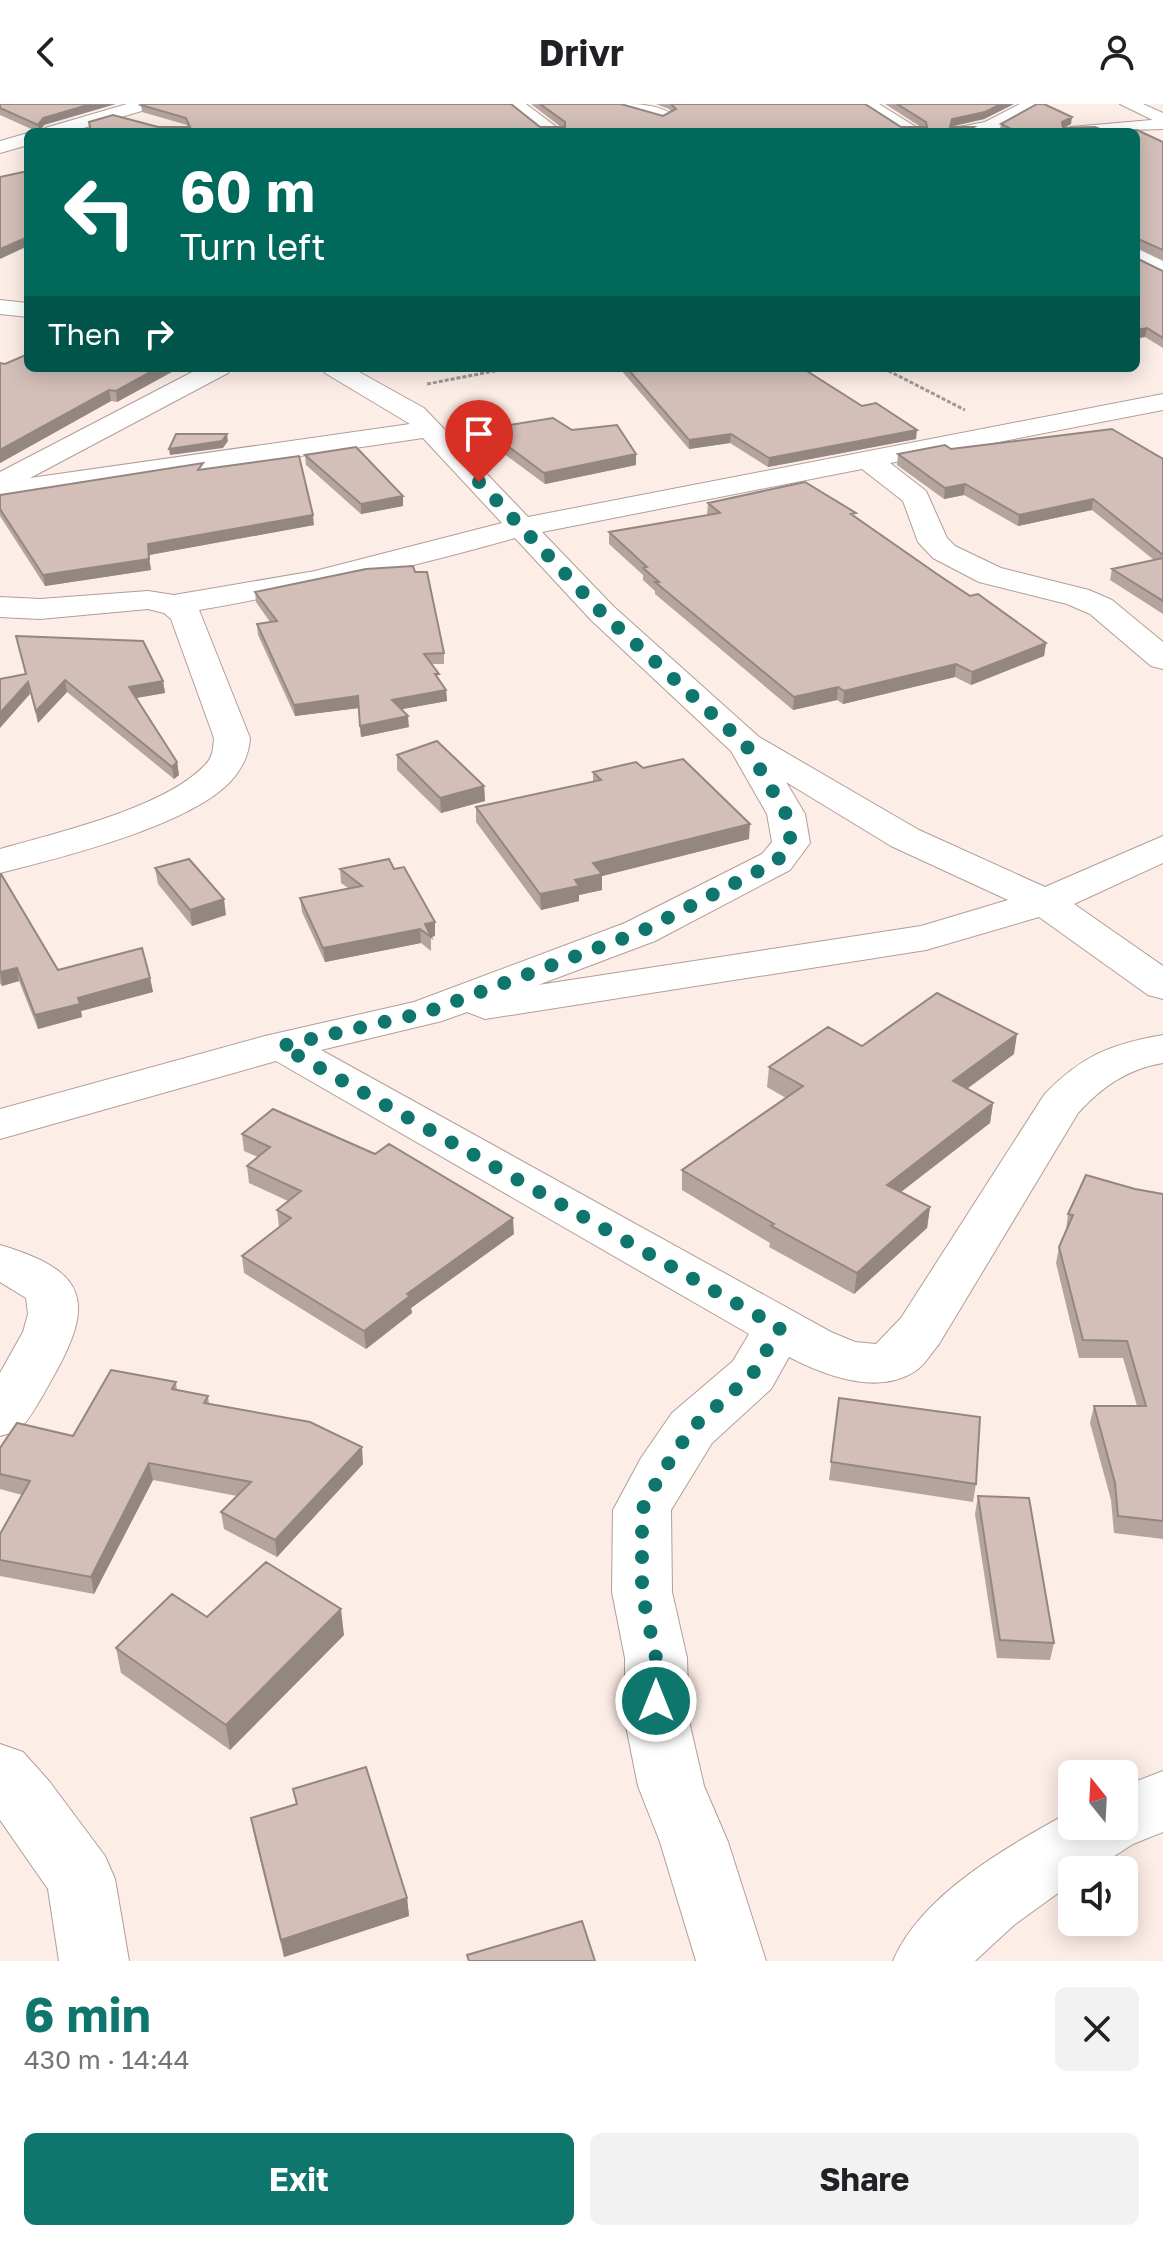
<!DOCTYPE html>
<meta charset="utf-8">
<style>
:root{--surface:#fff;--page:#f2f2f2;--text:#202124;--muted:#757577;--accent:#0f766e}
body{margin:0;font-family:"Golos Text",sans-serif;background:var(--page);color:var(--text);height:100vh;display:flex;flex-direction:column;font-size:30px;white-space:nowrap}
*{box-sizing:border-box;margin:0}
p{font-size:26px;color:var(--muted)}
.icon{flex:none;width:44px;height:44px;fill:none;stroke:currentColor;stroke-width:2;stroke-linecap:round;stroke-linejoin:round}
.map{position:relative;height:1857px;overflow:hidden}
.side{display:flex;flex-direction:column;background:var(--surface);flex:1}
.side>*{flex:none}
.guide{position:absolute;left:24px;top:24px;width:1116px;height:244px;border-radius:12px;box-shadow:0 4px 20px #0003;background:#00695c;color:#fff;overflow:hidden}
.needle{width:52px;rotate:342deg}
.tools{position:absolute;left:1058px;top:1656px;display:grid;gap:16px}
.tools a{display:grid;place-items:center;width:80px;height:80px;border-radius:12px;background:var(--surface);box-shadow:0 4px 20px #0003;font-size:40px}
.pin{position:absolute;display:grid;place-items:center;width:68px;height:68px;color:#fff;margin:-82px -34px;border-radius:50% 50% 50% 0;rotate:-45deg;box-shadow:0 0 8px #0007}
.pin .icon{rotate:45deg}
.me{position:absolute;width:88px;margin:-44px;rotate:0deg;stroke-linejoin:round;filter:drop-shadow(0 0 6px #0008)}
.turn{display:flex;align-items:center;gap:28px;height:168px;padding:0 24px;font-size:36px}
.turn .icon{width:104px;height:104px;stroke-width:2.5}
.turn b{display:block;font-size:56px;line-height:68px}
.then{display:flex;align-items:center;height:76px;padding:0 24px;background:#0003;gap:16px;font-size:30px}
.round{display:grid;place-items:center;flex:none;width:84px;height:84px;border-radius:12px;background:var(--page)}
.head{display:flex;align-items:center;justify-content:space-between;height:136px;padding:0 24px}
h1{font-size:48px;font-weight:700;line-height:60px;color:var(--accent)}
.button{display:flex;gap:16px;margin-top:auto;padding:16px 24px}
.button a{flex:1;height:92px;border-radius:12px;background:var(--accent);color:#fff;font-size:32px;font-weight:700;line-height:92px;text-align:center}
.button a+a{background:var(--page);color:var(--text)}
header{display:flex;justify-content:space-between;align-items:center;height:104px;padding:0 24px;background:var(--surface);font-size:36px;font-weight:700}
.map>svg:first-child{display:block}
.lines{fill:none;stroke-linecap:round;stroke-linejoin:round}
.minor-casing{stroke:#b19e97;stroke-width:2}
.tertiary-casing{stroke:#b19e97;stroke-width:2}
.path{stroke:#a39792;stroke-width:3;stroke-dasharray:4 2;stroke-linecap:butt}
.minor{fill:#fff;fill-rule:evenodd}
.tertiary{fill:#fff;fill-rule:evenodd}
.wall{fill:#b5a49e}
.shaded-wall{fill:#948681}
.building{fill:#d3bfb8;stroke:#948681;stroke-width:2}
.route{stroke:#0f766e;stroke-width:14;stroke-dasharray:0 25.2}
</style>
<header><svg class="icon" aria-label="back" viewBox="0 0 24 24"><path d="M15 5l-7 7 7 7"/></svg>Drivr<svg class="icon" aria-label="person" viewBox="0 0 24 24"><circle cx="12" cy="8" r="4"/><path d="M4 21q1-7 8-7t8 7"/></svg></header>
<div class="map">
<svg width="1163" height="1857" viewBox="0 0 1163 1857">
<rect width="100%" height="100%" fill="#fdede7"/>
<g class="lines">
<g class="minor-casing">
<path id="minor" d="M127,0H155L152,4L70,28H42L45,24Z
M506,0H526L563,28H542Z
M618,0C637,0 659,0 673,11L664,16L621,4Z
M857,0H879L924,28H902Z
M1020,0H1043L996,26L951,28L954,24L985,18Z
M1163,15V25L1062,28L1071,23Z
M28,29V41L0,49V37Z
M1136,144L1163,157V173L1136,160Z
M0,196L28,199V213L0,210Z
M200,264H231L228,269L30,374L410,320L325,269L322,264H352L424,304L528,413L1163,290V306L890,359L926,387L947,434L955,442L1001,464L1089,486L1112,496L1163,538V565L1151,562L1090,510L1067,500L979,478L933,454L918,438L903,397L862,365L542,428L613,502L759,633L919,726L1045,783L1163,732V759L1074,800L1163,862V895L1148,891L1039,813L926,846L485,915L467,908L442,917L321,946L831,1228L855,1238L876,1240L901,1214L1044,991C1081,952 1111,940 1163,931V959C1127,965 1102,983 1078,1009L939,1240C932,1248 926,1259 918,1265C881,1293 826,1272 789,1253L771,1285L712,1339L671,1406L672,1488L687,1554L689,1617L704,1682L728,1738L766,1857H696L660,1738L638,1682L625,1617V1554L612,1488L613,1406L641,1354L672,1309L733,1257L749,1230L276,957L0,1035V1005L265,932L414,898L625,819L762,750L772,738L767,710L731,647L591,516L515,434C410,464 306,487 199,506L250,634C249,651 242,665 230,678C188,722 60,754 0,769V745C56,729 164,704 204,662C213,654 213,645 214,634L171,515L164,509L148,505L40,515L0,513V493L40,495L148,487L174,491L315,467L502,419L423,334L0,396V368ZM786,678L891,742L1008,796L921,822L538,881L655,837L790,766L810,739L805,710Z
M0,1141C88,1167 96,1198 52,1275C45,1287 28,1320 18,1326C13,1329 5,1330 0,1332V1269L23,1228L28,1210L26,1194L0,1178Z
M0,1640L23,1648L49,1677L105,1752L115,1775L129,1857H59L48,1785L0,1716Z
M1163,1667V1728L1133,1740L1093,1766H1072V1779L1014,1821L975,1857H893C921,1790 1010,1741 1072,1707V1722H1124V1682Z"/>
</g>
<g class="tertiary-casing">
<path id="tertiary" d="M1120,0H1143L1163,9V21Z"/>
</g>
<path class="path" d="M883,264L965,306
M427,280L510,264"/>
<use href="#minor" class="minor"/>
<use href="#tertiary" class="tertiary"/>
</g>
<path class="wall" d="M0,0L44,21L40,28H38L0,11Z
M531,0H621L663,12L671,7L669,5L656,0H865L901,23H921L885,0H1014L984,15L951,23H974V28H91L188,23L187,21L142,8L141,1L540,23H561Z
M1001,20H1071L1064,24L1107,28H1001L1000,27Z
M1136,28L1163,38V156L1136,143Z
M1136,154L1163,167V244L1145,233Z
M0,259L179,264L117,298L111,297L0,359Z
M609,264H802L916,335L768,363L730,339L689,345L620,265L610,266Z
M485,325L636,361L545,380L485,336Z
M951,345L1163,355V510L1110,476L1112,465L1154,456L1092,406L1018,422L964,391L944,395L897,361L898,350Z
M305,351L403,392V402L361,410L306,361Z
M204,365L314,421L149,451L151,466L45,482L0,412V391Z
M708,399L856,414L937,470L1046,539L1044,552L971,581L955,573L843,600L837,596L793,606L655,490V487L643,476V471L609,440V428L707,411Z
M415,468L444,549V560H432L440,577L446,586L447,597L401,605L409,623L361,633L359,604L295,612L258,531L257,520L270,518L256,498L255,488Z
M16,532L163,577L165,589L136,594L177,658L179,671L174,675L67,588L38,619Z
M397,651L484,682L485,697L441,709L397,666Z
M643,664L749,735L602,772V786L579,791V797L541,806L476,718V703L593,678V668Z
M155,764L226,811L192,822L158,780Z
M340,765H394L435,818V832L431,833V847L421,839L325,858L302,808L300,794L348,784L341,779Z
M0,770L58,866L150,874L153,888L81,907L82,913L38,925L19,877L2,882L0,879Z
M862,942L1014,950L967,985L993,999L990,1019L901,1088L930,1103L927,1124L854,1190L769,1143L770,1139L682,1086V1066L786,994L767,983L769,963Z
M242,1030L514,1130L411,1204L412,1209L366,1245L244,1169L242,1152L279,1123L277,1106L288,1097L249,1079L247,1062L258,1053L244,1047Z
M1135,1085L1163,1090V1435L1114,1429L1111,1396L1090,1319L1094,1302H1137L1123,1254H1079L1056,1159L1059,1143L1066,1127L1068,1110Z
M176,1278L177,1286L208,1292L209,1300L363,1360L277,1453L224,1425L221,1408L237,1392L153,1376L94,1490L0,1472V1430L22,1391L0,1385V1344L73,1332Z
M839,1294L976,1380L973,1398L829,1376Z
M978,1392L1054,1539L1050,1556L997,1554L975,1410Z
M207,1513L344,1531L230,1646L121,1569L116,1544Z
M293,1685L407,1794L409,1812L284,1853L254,1731L251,1714L296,1700Z"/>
<path class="shaded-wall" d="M91,0H116L44,21L39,28L38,21L43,14Z
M1001,0H1014L984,15L952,22L949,28L952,15Z
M1072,13L1071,20L1061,25L1062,18Z
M28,133V142L0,155V145Z
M1147,224L1145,233L1136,235V226Z
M158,264H179L117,298L116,287Z
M109,286L111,297L0,359V346Z
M917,326L916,335L768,363L769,354Z
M227,330L228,337L223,344L170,351L169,345Z
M731,330L730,339L689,345V336Z
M636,350V361L545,380L544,369Z
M965,380L964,391L944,395L945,384Z
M403,392V402L361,410V400Z
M1093,395L1092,406L1018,422L1019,411Z
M313,411L314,421L149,451L148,440Z
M149,455L151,466L45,482L43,471Z
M1046,539L1044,552L971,581L972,568Z
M956,560L955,573L843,600L844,587Z
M65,576L67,588L38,619L36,607Z
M163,577L165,589L130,595L129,583Z
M28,578L30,590L0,624V609Z
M838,583L837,596L793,606L794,593Z
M446,586L447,597L392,607V596Z
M358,592L359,604L295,612L294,601Z
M408,612L409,623L361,633L360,622Z
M177,658L179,671L174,675L172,663Z
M484,682L485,697L441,709L440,694Z
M750,720L749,735L602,772V786L579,791V797L541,806L540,790L593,759Z
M224,795L226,811L192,822L190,806Z
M435,818V832L431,833L425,820Z
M420,825L421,839L325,858L323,844Z
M17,864L19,877L2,882L0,868Z
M150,874L153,888L81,907L82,913L38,925L35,911L78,894Z
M1017,930L1014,950L950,997L953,977Z
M993,999L990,1019L884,1101L887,1081Z
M930,1103L927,1124L854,1190L857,1169Z
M513,1114L514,1130L411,1204L412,1209L366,1245L364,1227L407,1190Z
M362,1343L363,1360L277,1453L275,1436Z
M149,1359L153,1376L94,1490L91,1473Z
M341,1505L344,1531L230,1646L226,1621Z
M407,1794L409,1812L284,1853L281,1836Z"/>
<path class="building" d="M0,0H91L43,14L38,21L0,4Z
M145,0H511L540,23H565V18L540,0H621L663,12L676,5L671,0H865L901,23H927L926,18L897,0H1001L985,8L952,15L950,23H974L966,28H91L89,18L113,11L158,23H190L186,14L141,1Z
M1037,0H1044L1072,13L1062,18L1063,24L1095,23L1107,28H1017L1001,20Z
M1137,26L1163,38V146L1136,134V28H1112Z
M28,67V133L0,145V73Z
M1136,153V154L1163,167V234L1147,224L1136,226Z
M28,250V264H158L116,287L109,286L0,346V259L5,260Z
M627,264H802L862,302L876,299L917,326L769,354L731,330L689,336Z
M553,314L572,326L617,321L636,350L544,369L485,325Z
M1112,325L1163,355V451L1093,395L1019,411L965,380L945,384L898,350L945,341L951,345Z
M176,330H227L222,337L169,345Z
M356,343L403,392L361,400L305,351Z
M299,352L313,411L148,440L149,455L43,471L0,405V391L203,359L198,366Z
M805,378L856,409L851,410L937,470L970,492L978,490L1046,539L972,568L956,560L844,587L838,583L794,593L655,478H659L643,464L647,463L609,428L720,409L708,399Z
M1163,454V497L1112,465Z
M413,462L415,468H427L444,549L424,550L439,570H435L446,586L392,596L408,612L360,622L358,592L294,601L257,520L277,517L255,488L366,465Z
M16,532L143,537L163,577L129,583L177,658L172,663L65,576L36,607L28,578L0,609V575L26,570Z
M437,637L484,682L440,694L397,651Z
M683,655L750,720L593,759L602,770L575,776L579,782L540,790L476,703L601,676L593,668L636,658L643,664Z
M189,755L224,795L190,806L155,764Z
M389,755L394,765L404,763L435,818L425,820L431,833L420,825L323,844L300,794L362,782L340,765Z
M0,770H1L58,866L142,844L150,874L78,894L80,900L35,911L17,864L0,868Z
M937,889L1017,930L953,977L993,999L887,1081L930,1103L857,1169L771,1122L774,1120L682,1066L803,982L769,963L828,923L862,942Z
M273,1005L375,1050L389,1040L513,1114L407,1190L410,1192L364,1227L242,1152L291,1114L277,1106L301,1087L247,1062L270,1043L242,1030Z
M1086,1071L1135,1085L1163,1090V1417L1118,1412L1115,1379L1094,1302H1146L1127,1237L1083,1236L1059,1143L1073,1111L1068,1110Z
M111,1266L176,1278L172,1285L208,1292L204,1299L310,1318L362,1343L275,1436L221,1408L251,1378L149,1359L91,1473L0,1456V1430L30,1377L0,1370V1344L17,1319L73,1332Z
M839,1294L980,1313L976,1380L831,1358Z
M978,1392L1029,1394L1054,1539L1000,1536Z
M266,1458L341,1505L226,1621L116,1544L172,1490L207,1513Z
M366,1663L407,1794L281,1836L251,1714L297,1700L293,1685Z
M582,1817L595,1857H469L467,1851Z"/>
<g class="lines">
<path class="route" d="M479,378L602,509L746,641L786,710L791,739L776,758L640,828L427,908L281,942L780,1224L752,1271L692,1324L661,1370L642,1406V1488L656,1554V1597"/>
</g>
</svg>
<div class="tools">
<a><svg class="needle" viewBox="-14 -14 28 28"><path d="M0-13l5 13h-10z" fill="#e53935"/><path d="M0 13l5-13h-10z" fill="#757577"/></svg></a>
<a><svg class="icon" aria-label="sound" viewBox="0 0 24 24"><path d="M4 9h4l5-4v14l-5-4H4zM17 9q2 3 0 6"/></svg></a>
</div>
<div class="pin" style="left:479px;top:378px;background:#d93025"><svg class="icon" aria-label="arrive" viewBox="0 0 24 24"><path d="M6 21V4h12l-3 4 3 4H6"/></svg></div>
<svg class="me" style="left:656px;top:1597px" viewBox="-20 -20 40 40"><circle r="17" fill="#0f766e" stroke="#fff" stroke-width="3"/><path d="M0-11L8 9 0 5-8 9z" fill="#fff"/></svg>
<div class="guide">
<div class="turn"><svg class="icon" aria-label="left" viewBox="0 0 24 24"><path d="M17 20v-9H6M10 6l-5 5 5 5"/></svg><div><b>60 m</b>Turn left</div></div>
<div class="then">Then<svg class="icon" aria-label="right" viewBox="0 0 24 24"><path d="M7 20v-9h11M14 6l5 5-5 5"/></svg></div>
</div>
</div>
<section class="side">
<div class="head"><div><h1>6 min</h1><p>430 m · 14:44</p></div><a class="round"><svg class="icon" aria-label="close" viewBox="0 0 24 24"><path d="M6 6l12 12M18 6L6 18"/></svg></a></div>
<div class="button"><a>Exit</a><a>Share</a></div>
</section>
